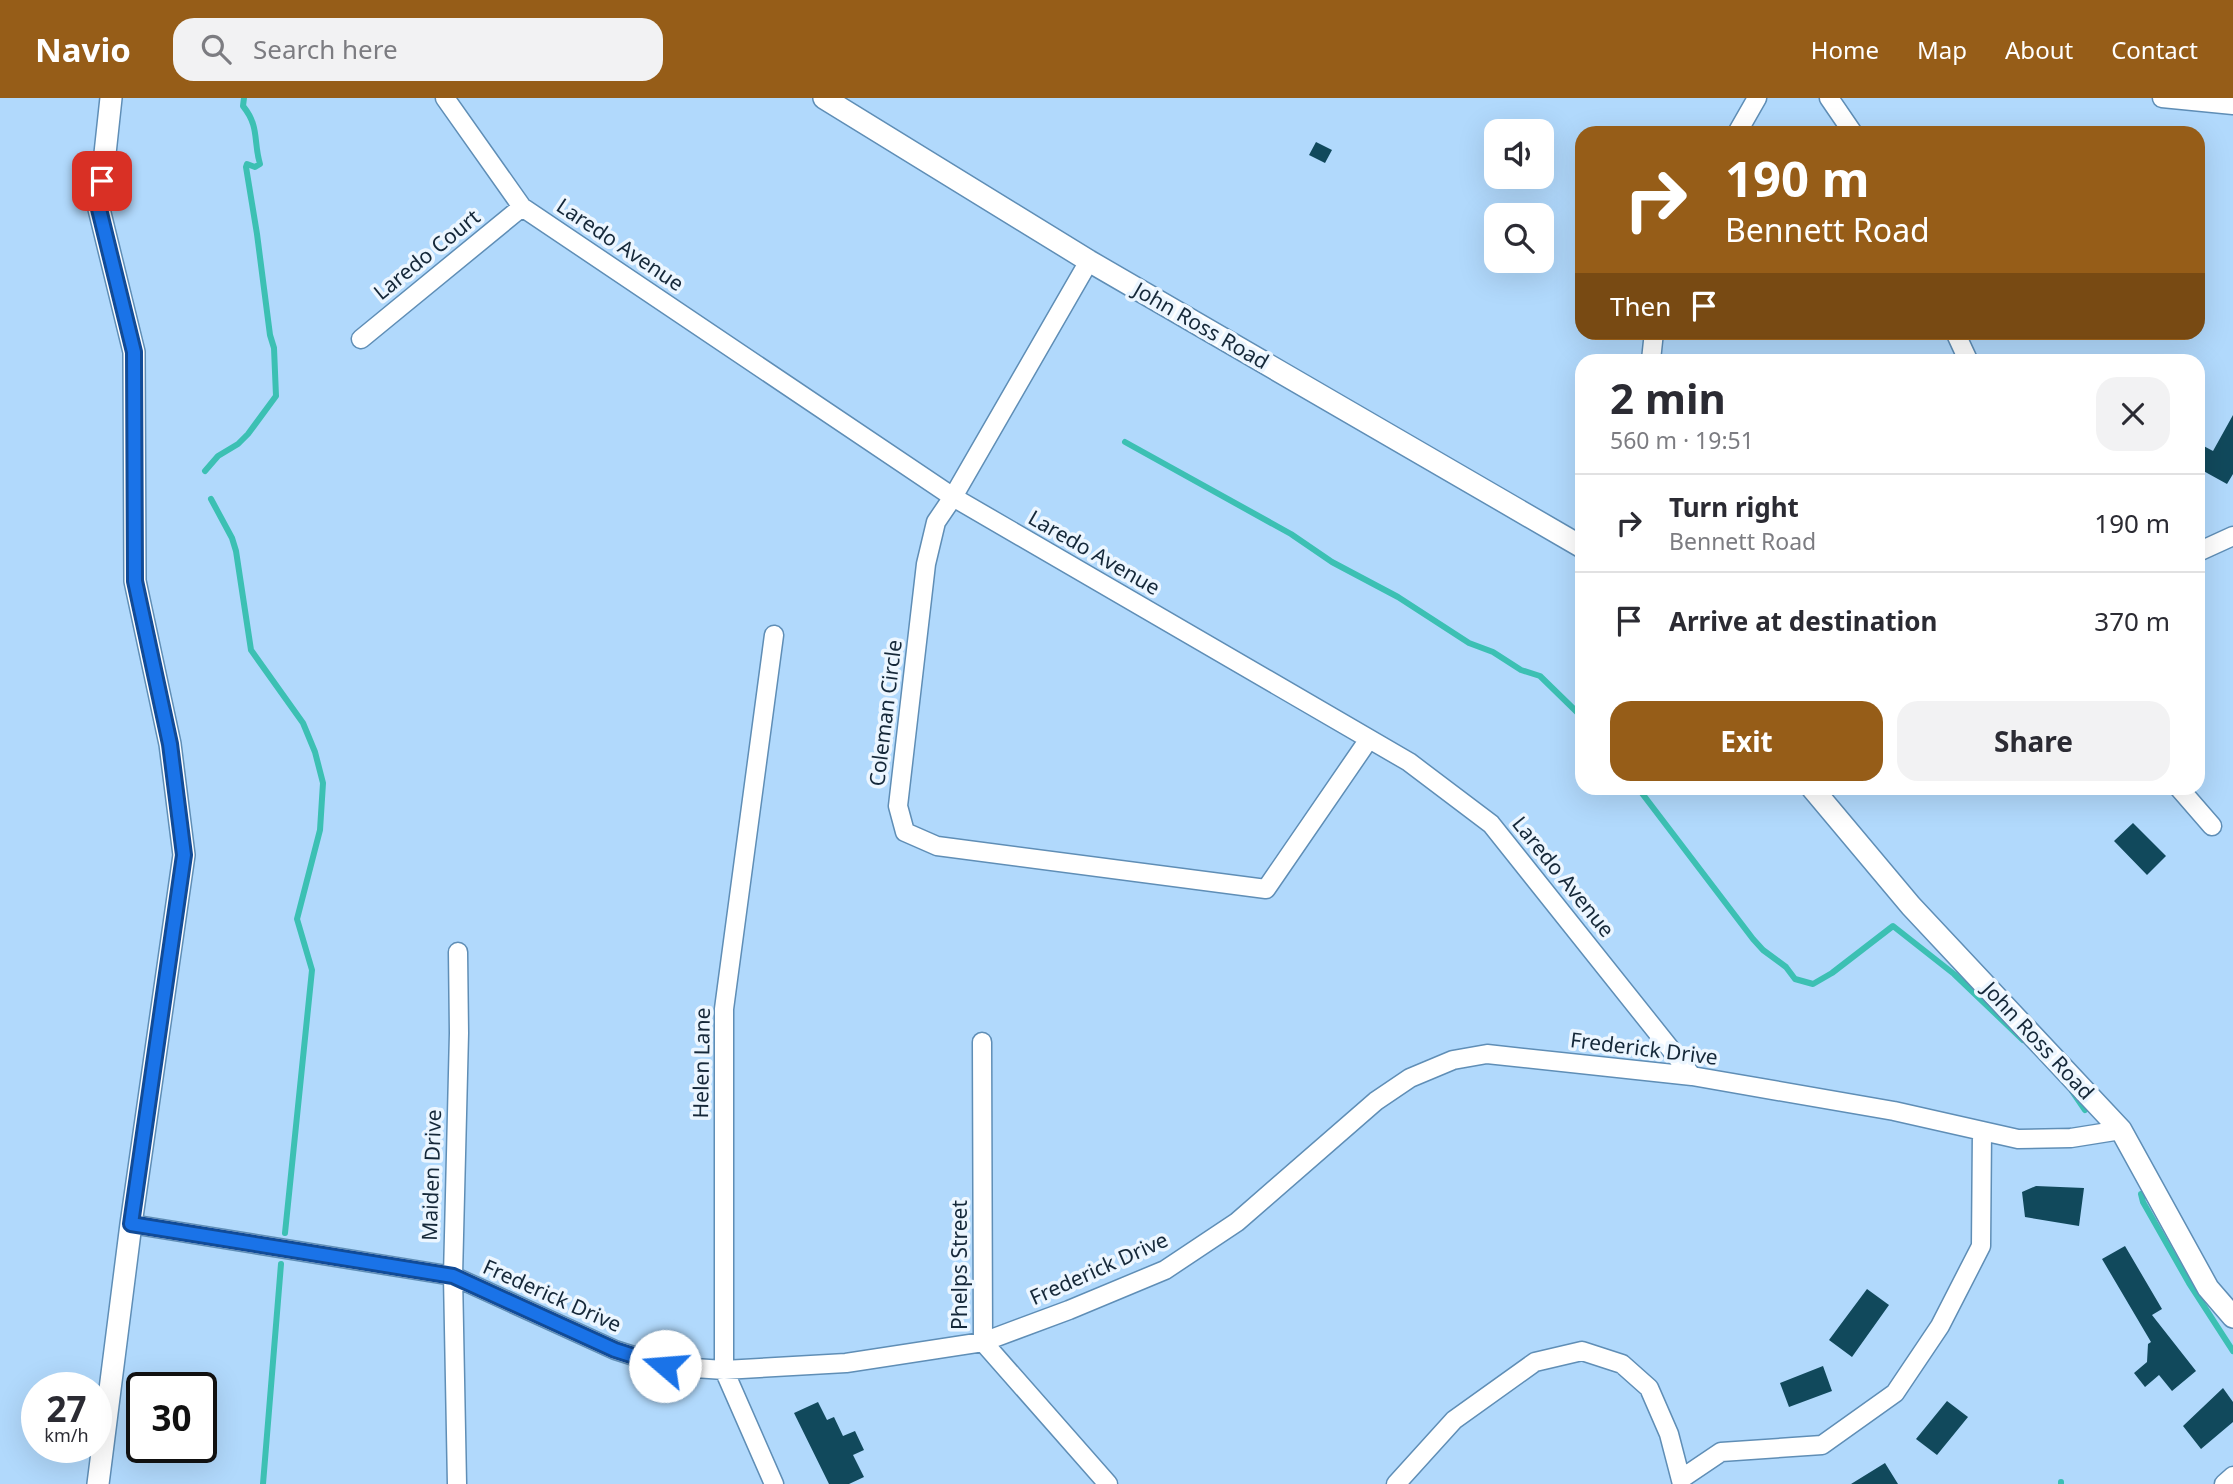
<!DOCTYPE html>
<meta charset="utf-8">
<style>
:root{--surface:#fff;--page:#f2f2f3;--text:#2b2b33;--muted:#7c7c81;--line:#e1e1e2;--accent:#965d18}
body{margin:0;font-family:"Noto Sans",sans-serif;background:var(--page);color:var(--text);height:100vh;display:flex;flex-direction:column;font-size:26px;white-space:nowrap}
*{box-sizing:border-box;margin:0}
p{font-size:23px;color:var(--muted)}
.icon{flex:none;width:38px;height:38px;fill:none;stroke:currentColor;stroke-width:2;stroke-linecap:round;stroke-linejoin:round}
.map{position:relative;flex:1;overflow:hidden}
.details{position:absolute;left:1575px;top:256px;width:630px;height:441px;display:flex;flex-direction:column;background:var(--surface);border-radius:21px;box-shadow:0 7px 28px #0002}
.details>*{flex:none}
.banner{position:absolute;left:1575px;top:28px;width:630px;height:214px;border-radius:21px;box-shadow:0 7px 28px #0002;background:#965d18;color:#fff;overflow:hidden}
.buttons{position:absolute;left:1484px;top:21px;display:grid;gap:14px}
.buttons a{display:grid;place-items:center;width:70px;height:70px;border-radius:14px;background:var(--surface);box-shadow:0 7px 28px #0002;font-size:35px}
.speed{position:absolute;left:21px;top:1274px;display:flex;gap:14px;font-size:35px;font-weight:700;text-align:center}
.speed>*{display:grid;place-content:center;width:91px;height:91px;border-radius:50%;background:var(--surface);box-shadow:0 7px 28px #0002;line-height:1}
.speed small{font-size:18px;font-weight:400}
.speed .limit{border:4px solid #111;border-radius:10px;background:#fff;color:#111}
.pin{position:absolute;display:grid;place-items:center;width:60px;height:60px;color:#fff;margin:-30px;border-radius:14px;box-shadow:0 4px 10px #0006}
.me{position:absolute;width:77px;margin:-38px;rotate:288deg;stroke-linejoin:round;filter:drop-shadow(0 0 5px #0008)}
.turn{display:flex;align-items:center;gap:24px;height:147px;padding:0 35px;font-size:32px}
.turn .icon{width:91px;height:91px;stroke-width:2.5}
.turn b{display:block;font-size:49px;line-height:60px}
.then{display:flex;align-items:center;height:66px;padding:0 35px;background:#0003;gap:14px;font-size:26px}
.round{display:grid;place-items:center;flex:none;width:74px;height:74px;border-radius:21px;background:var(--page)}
.overview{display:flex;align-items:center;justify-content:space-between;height:119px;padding:0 35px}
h1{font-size:42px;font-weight:700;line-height:52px}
.cta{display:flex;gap:14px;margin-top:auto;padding:14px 35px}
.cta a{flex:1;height:80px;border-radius:21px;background:var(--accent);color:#fff;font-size:28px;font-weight:700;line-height:80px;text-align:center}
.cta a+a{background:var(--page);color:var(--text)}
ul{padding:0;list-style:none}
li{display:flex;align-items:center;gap:21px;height:98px;padding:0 35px;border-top:2px solid var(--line)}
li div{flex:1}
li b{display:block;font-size:26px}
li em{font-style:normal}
header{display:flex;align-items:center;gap:42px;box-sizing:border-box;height:98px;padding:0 35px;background:var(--accent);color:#fff}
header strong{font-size:33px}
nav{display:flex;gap:38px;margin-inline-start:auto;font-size:24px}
.search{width:490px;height:63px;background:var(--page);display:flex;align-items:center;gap:18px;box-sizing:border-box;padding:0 24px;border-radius:21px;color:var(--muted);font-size:26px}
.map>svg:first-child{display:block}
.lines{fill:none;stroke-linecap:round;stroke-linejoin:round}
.stream{stroke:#3cc0b3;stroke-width:6}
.building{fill:#11495c}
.minor-casing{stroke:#5f8eb6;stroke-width:21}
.tertiary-casing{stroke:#5f8eb6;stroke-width:24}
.minor{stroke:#fff;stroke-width:18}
.tertiary{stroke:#fff;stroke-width:21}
.route-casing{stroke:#114b97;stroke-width:18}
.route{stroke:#1a73e8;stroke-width:12}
.labels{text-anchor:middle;stroke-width:7;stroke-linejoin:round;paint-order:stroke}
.street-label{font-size:21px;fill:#152839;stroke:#ecf6ff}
</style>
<header>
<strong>Navio</strong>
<div class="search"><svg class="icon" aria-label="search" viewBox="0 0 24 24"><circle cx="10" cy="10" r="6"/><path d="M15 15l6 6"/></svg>Search here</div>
<nav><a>Home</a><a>Map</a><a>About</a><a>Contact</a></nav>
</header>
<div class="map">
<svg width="2233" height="1386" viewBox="0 0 2233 1386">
<rect width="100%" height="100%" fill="#b1d9fc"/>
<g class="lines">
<path class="stream" d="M1125,344L1291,436L1332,464L1398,499L1469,545L1493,554L1521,572L1540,578L1582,619
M205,373L218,358L238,346L248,336L276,298L274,250L270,237L257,136L246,69L247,66L255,69L260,66C253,43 260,29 243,8L244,0
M211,401L232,440L236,453L251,552L303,625L315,654L323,685L320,732L297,821L312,872L285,1135
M1638,690L1753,841L1763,852L1786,869L1795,881L1813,886L1832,875L1893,828L1954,876L2023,942
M2072,993L2085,1012
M2141,1096L2143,1104L2189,1185L2233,1253
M263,1386L281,1166
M2061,1386V1384"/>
</g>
<path class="building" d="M1316,44L1332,52L1325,65L1309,57Z
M2233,317V376L2227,386L2198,370V345L2213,353Z
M2133,725L2166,758L2147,777L2114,743Z
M2036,1088L2084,1090L2079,1128L2025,1119L2022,1094Z
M2125,1148L2162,1211L2152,1217L2196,1273L2172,1293L2159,1277L2145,1289L2134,1275L2147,1264L2148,1246L2151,1244L2102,1161Z
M1867,1191L1889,1207L1852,1259L1829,1242Z
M1823,1268L1832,1293L1789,1309L1780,1285Z
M2223,1290L2233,1304V1324L2201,1351L2183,1328Z
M1947,1303L1968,1319L1937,1357L1916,1341Z
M818,1304L827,1322L834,1319L843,1338L855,1333L864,1352L853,1357L864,1379L849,1386H829L794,1315Z
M1885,1365L1898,1386H1851Z"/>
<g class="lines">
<g class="minor-casing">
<path id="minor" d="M445,0L522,109L953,399L1409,664L1491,726L1692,978
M1829,0L1853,35
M2162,0L2233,7
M1737,35L1757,0
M1089,163L953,399L936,424L926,466L898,708L905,734L937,748L1266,791L1369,641
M1955,234L1968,262
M361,241L522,109
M1651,262L1654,234
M2198,454L2233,438
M774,537L724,911V1272L774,1386
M2179,690L2212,728
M982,944L983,1244L1108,1386
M131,1126L453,1178L615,1252L665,1268L724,1272L846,1265L983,1244L1069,1212L1165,1172L1237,1124L1376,1003L1410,980L1453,962L1487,956L1692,978L1894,1013L2018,1041L2071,1040L2121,1032
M1681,1381L1721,1354L1822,1347L1895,1295L1940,1228L1981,1148L1982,1033
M457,1386L453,1178L459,935L458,854
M1396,1386L1454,1322L1535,1264L1582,1253L1622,1266L1649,1290L1669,1336L1682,1386
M2224,1386L2233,1378"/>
</g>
<g class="tertiary-casing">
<path id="tertiary" d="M824,0L1089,163L1582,449
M1812,690L1911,808L2121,1032L2208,1190L2233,1219
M98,1386L131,1126L184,757L170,646L135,483L134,254L99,111L111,0"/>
</g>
<use href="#minor" class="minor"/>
<use href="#tertiary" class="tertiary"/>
</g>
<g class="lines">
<g class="route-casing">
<path id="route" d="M102,83L99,111L134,254L135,483L170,646L184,757L131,1126L453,1178L615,1252L665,1268"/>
</g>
<use href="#route" class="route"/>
</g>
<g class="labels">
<g class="street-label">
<text transform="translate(620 147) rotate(34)" y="7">Laredo Avenue</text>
<text transform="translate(427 157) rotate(-39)" y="7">Laredo Court</text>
<text transform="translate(1201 228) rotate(30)" y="7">John Ross Road</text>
<text transform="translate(1094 455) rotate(30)" y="7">Laredo Avenue</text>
<text transform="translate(886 615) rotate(-83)" y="7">Coleman Circle</text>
<text transform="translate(1563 779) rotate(51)" y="7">Laredo Avenue</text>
<text transform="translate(2038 943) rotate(47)" y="7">John Ross Road</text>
<text transform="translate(1644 951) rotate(7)" y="7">Frederick Drive</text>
<text transform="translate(702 965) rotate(-89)" y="7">Helen Lane</text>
<text transform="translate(432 1077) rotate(-88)" y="7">Maiden Drive</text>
<text transform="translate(960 1167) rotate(-90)" y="7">Phelps Street</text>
<text transform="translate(1099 1171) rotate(-24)" y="7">Frederick Drive</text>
<text transform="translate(552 1198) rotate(24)" y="7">Frederick Drive</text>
</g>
</g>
</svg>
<div class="buttons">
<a><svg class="icon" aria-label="sound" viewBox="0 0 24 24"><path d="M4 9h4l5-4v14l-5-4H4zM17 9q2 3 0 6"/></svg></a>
<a><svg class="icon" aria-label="search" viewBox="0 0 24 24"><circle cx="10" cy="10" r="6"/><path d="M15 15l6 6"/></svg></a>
</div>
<div class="speed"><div>27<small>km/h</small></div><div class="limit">30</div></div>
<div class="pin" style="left:102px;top:83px;background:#d93025"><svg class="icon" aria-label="arrive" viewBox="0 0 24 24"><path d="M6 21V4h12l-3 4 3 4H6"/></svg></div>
<svg class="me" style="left:665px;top:1268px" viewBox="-20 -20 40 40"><circle r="19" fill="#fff"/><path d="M0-13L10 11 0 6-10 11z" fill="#1a73e8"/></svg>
<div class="banner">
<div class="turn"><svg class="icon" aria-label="right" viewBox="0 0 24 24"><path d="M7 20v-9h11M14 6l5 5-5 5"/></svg><div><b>190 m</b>Bennett Road</div></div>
<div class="then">Then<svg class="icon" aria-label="arrive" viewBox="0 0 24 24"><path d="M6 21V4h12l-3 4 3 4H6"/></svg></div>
</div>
<section class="details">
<div class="overview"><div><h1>2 min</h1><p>560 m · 19:51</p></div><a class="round"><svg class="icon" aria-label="close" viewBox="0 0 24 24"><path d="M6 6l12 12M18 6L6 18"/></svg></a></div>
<ul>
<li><svg class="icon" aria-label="right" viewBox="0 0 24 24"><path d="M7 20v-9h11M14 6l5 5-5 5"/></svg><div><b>Turn right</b><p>Bennett Road</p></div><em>190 m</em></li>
<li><svg class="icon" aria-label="arrive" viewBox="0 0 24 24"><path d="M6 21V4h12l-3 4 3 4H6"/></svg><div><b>Arrive at destination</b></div><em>370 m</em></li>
</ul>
<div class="cta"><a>Exit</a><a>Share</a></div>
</section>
</div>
